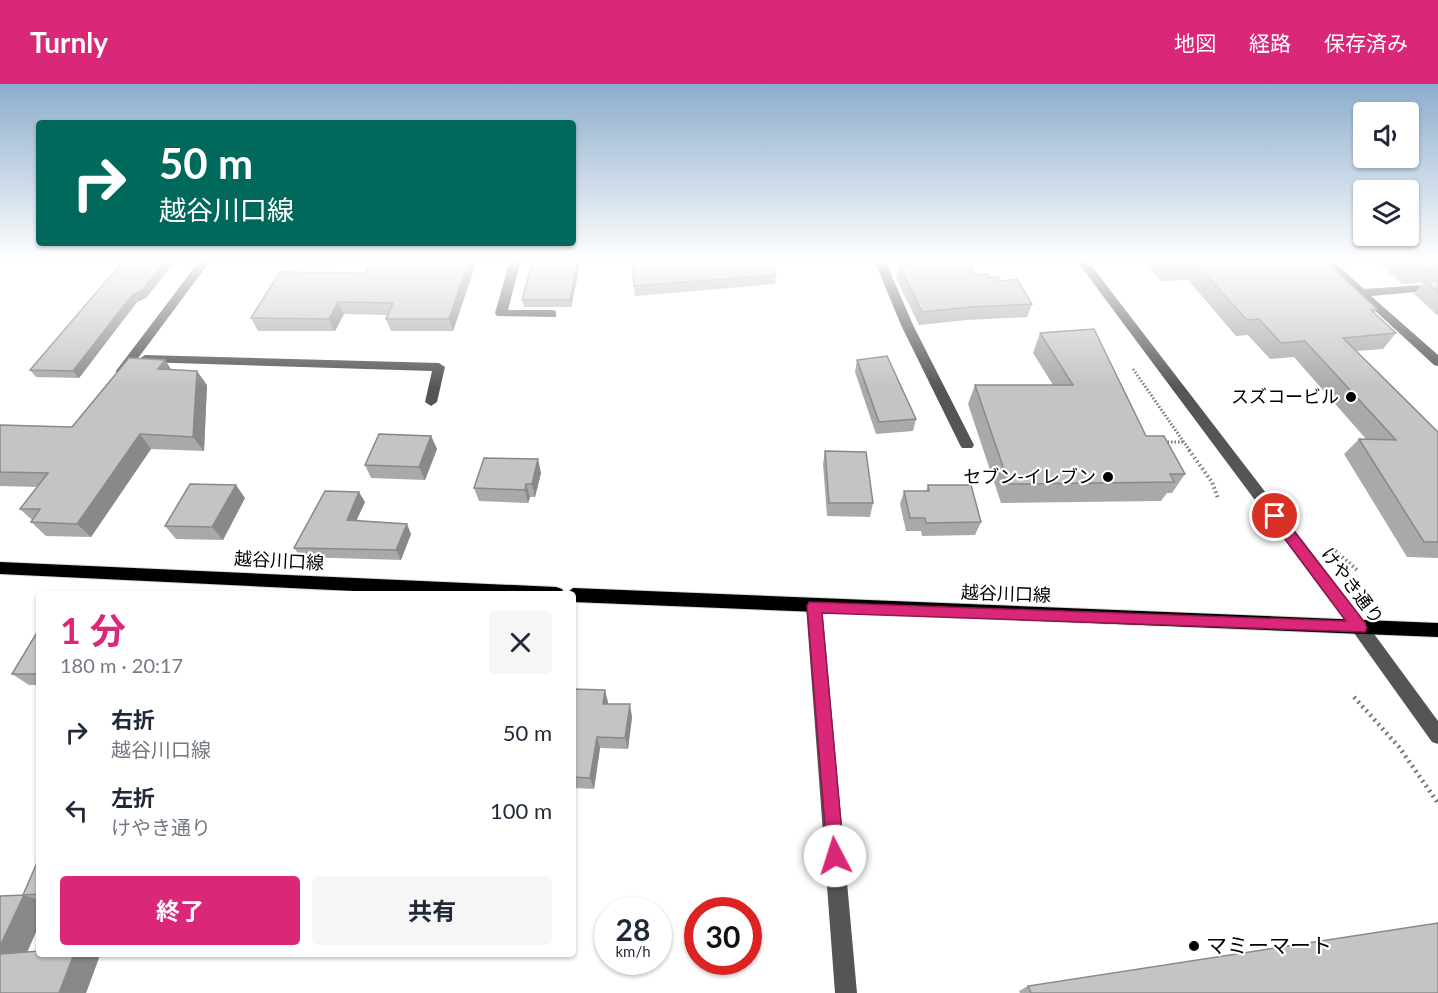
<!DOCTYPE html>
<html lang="ja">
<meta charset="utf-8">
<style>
:root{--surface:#fff;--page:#f6f6f7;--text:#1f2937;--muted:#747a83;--accent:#db2777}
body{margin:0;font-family:Lato,"Noto Sans JP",sans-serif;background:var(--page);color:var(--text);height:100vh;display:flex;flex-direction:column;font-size:22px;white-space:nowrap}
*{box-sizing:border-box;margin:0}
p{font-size:20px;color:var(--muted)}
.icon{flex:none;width:33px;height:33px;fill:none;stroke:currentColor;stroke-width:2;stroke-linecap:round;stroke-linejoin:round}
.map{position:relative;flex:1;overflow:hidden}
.drawer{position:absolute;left:36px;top:507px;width:540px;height:366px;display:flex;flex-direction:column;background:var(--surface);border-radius:6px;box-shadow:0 2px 4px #0004}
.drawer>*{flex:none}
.guide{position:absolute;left:36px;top:36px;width:540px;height:126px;border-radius:6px;box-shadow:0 2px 4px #0004;background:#00695c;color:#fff;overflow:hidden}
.tools{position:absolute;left:1353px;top:18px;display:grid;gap:12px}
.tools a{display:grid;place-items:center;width:66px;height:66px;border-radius:6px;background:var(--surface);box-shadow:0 2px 4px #0004;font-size:30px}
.speed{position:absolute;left:594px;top:813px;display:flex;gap:12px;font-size:30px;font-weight:700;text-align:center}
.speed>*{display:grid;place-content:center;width:78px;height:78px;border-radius:50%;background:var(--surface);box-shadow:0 2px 4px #0004;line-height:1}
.speed small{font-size:15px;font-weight:400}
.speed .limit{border:9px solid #d22;background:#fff;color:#111}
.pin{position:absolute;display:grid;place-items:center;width:51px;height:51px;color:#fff;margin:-26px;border:3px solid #fff;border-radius:50%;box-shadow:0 2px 6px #0007}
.me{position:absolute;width:66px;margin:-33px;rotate:355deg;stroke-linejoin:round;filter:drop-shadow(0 0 4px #0008)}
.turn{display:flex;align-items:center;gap:21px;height:126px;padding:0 24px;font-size:27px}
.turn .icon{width:78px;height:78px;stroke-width:2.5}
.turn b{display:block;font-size:42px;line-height:51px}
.round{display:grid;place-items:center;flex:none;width:63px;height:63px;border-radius:6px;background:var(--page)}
.headline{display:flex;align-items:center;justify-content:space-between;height:102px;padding:0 24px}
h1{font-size:36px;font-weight:700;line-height:45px;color:var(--accent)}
.action{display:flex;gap:12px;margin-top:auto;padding:12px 24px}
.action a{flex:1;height:69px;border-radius:6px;background:var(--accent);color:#fff;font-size:24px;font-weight:700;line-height:69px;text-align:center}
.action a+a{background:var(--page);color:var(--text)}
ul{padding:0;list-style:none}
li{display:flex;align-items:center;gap:18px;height:78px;padding:0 24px}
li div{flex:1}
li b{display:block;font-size:22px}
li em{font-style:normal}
header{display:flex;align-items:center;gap:36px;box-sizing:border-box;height:84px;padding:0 30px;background:var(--accent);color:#fff}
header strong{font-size:28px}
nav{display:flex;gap:33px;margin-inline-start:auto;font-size:21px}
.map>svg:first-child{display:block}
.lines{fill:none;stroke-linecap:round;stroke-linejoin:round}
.major-casing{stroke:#dbdbdb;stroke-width:2}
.path-far2{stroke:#777;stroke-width:3;stroke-dasharray:1.5 2;stroke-linecap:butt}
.path-far1{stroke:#777;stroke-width:4;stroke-dasharray:1.5 3;stroke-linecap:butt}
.path{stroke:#777;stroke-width:4.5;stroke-dasharray:2 4;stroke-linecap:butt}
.minor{fill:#555;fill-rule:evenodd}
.major{fill:#000;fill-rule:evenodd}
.wall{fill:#a9a9a9}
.shaded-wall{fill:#898989}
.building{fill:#c4c4c4;stroke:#898989;stroke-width:1.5}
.route{fill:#db2777;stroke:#8e194d;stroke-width:1.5}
.poi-dot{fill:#000;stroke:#fff;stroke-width:2}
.labels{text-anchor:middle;stroke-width:4.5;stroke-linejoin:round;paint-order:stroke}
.poi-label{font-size:18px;fill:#000;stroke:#fff;text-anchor:end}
.street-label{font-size:18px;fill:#000;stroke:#fff}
.near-poi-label{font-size:21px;fill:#000;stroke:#fff;text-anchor:start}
</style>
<header>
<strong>Turnly</strong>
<nav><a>地図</a><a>経路</a><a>保存済み</a></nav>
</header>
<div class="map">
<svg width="1438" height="909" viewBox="0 0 1438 909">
<rect width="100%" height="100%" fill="#fff"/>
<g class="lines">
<g class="major-casing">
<path id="major" d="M0,478L556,503L562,505L564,510H417L0,490Z
M573,504L1438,539V553L573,518V510H566Z"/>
</g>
<path class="path-far2" d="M1133,285L1190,367
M1164,358H1184"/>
<path class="path-far1" d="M1189,366L1212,398L1218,414
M1332,464L1357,486"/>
<path class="path" d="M1354,613L1399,663L1438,719"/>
<path class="minor" d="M200,176H211L124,293H116V287Z
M510,176H521L508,226H552L556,227V233L497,232L495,229Z
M874,176H885L913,241L974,361L972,364H962L960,361L901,241Z
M1076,176H1087L1366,539L1438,637V660L1432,658L1354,549Z
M1320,176H1332L1364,205L1438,200V206L1371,212L1438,271V282L1434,281Z
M145,271L439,279L445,283L437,318L431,322L425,318L432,287L141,278L139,275Z
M814,515L820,517L822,522L857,909H835L806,522L808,517Z"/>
<use href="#major" class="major"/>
</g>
<path class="wall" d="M124,176H176L146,214L137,218L79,294L36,293L30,286Z
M409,176H476L453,247H391L386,235L388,231L344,230L335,247H258L251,234L366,189L407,179Z
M581,176L571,223H524L522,216Z
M920,176H969L974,191L1000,197L1032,220L1027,233L967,236L919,241L896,194L899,181L919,179Z
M1143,176H1324L1377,225L1374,229L1396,249L1383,265L1357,267L1438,348V474L1407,473L1344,370L1359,355H1366L1294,273L1270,275L1248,251L1236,252L1188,196L1161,197Z
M1375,176H1438V232L1414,210L1423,199L1402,200Z
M776,191L775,200L635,212L634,202Z
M1040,249L1185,390L1172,409H1167L1161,417L1001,419L968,320L975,301H1053L1033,269Z
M857,276L916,335L913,347L876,350L855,288Z
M172,286L207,301L204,367L151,365L91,453L46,452L31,438L32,436L20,425L37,403L0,402V341L72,343Z
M431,352L437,365L425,396L371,394L365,381Z
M825,367L873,419L870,433L827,432L823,380Z
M541,389L535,413H530L528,419L479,417L474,404Z
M928,401L981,438L975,451L922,452L921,447H906L900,420L904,407H926Z
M245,414L223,456L176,455L165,442Z
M365,418L356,437L411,450L401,476L301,473L294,464Z
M39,545V601H29L12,590Z
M573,605L608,618V620L632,633L628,665L600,664L594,705L573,704Z
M39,774V841L27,868L100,871L86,909H0L23,811Z
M1028,902L1438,909H1020L1019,907Z"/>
<path class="shaded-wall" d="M166,176H176L146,214L137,218L79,294L73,287L132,211Z
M469,176H476L477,177L453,247L449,235Z
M578,176H581L571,223L570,216Z
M338,218L344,230L335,247L329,235Z
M165,276L175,291L158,285Z
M197,287L207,301L204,367L193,353Z
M140,350L151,365L91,453L77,440Z
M431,352L437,365L425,396L419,383Z
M538,375L541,389L535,413L532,400Z
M526,400L530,413L528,419L525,406Z
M236,401L245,414L223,456L212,443Z
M359,408L365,418L352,446L347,436Z
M407,440L411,450L401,476L396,466Z
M605,606L608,618L606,632L603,620Z
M630,620L632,633L628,665L625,654Z
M597,653L600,664L594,705L590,694Z
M24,811L39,816V841L23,878L0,872V862Z
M74,870L100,871L86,909H59Z"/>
<path class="building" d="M124,176H166L142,207L132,211L73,287L30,286Z
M409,176H469L449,235H386L393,219L338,218L329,235L251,234L280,188L366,189L371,179H407Z
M533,176H578L570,216H522Z
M632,176H772L776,191L634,202Z
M924,176H969L974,191L988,190L990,194L998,193L1000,197L1017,195L1032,220L971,223L922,228L899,181L925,179Z
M1165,176H1324L1377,225L1371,226L1396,249L1343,254L1438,348V458H1424L1359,355L1396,356L1305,257L1281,259L1259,235L1247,236L1196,180L1169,182Z
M1401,176H1438V185L1413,187Z
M1438,196V208L1425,197Z
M1094,245L1146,352H1164L1185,390H1170L1174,398L1009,400L975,301H1073L1040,249Z
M887,272L916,335L879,338L857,276Z
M129,274L165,276L158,285L197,287L193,353L140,350L77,440L31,438L40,425H20L48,389L0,388V341L72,343Z
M379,350L431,352L419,383L365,381Z
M825,367L866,368L873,419H829Z
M484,374L538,375L532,400H526L525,406L474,404Z
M190,400L236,401L212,443L165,442Z
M928,401H971L981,438L926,439L925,434H910L904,407H929Z
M325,407L359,408L347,436L407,440L396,466L294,464Z
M39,545V590H12Z
M573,605L605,606L603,620H630L625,654L597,653L590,694L573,693Z
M39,774V810L23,811Z
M24,811L0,862V812Z
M1438,839V909H1031L1028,902Z
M39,867V870H74L59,909H0V870Z"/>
<linearGradient id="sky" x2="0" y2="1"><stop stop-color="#8cadcc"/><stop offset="0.58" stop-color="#fff"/><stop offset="1" stop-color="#fff" stop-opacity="0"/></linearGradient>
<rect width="1438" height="304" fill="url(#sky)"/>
<path class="route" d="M1275,427L1279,428L1365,539L1367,544L1365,548L822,529L844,772L841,779L835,781L828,779L807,522L809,518L1346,537L1270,435L1268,432Z"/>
<g class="poi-dot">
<circle cx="1351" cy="313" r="6"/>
<circle cx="1108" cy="393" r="6"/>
<circle cx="1194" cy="862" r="6"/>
</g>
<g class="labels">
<g class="poi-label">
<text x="1339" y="319">スズコービル</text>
<text x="1096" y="399">セブン-イレブン</text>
</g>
<g class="street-label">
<text transform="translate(279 477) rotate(3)" y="6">越谷川口線</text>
<text transform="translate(1352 502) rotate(53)" y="6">けやき通り</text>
<text transform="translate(1006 510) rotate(2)" y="6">越谷川口線</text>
</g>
<g class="near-poi-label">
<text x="1206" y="869">マミーマート</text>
</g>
</g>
</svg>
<div class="tools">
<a><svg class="icon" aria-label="sound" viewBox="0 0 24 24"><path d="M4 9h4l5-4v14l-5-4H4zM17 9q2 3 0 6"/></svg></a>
<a><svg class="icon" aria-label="layers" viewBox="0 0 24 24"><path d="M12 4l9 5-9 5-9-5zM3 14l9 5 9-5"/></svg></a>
</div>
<div class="speed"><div>28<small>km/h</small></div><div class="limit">30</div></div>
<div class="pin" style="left:1275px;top:432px;background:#d93025"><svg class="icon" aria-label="arrive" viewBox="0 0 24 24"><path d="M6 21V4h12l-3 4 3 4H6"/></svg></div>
<svg class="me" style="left:835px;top:772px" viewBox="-20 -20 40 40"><circle r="19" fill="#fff"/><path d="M0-13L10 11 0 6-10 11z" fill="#db2777"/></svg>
<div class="guide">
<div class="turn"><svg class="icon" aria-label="right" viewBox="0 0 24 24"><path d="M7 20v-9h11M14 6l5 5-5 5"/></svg><div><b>50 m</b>越谷川口線</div></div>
</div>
<section class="drawer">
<div class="headline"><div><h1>1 分</h1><p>180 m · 20:17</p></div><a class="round"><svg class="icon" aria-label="close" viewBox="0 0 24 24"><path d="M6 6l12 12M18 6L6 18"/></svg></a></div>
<ul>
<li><svg class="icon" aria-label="right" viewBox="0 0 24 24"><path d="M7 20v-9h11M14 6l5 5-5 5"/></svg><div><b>右折</b><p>越谷川口線</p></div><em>50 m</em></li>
<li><svg class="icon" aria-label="left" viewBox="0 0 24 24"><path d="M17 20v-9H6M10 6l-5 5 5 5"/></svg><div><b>左折</b><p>けやき通り</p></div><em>100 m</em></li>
</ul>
<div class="action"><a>終了</a><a>共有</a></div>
</section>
</div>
